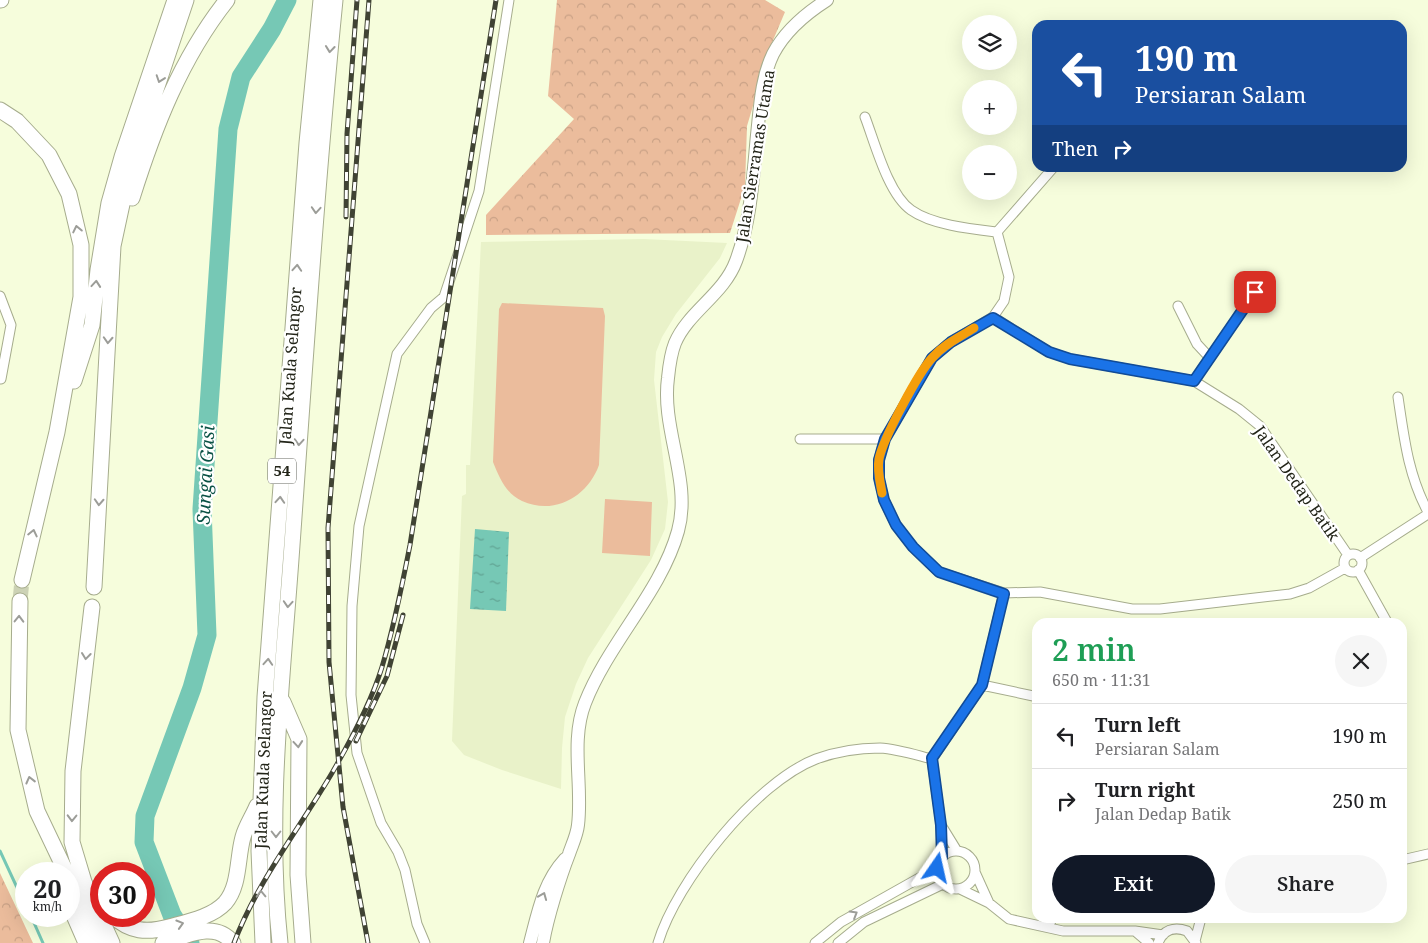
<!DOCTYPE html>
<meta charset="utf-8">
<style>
:root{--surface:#fff;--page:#f6f6f6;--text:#202124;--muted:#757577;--line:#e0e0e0;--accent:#111827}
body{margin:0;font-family:"Noto Serif",serif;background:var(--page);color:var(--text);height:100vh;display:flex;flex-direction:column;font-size:19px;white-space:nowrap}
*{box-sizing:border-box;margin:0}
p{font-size:16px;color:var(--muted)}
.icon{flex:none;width:28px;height:28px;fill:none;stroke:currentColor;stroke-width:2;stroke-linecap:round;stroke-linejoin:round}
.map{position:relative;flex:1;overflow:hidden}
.side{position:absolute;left:1032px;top:618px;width:375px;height:305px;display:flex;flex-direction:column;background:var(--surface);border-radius:15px;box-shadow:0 5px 20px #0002}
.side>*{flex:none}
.banner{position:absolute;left:1032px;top:20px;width:375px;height:152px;border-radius:15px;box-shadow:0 5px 20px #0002;background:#1a4fa0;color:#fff;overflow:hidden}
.fabs{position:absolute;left:962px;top:15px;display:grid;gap:10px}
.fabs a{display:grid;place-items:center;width:55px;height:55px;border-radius:50%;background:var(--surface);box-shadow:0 5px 20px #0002;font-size:25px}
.speed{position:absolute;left:15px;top:862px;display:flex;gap:10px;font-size:25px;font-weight:700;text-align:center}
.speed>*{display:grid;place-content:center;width:65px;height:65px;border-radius:50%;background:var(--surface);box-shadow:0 5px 20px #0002;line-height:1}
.speed small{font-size:12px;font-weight:400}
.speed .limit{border:8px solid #d22;background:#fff;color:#111}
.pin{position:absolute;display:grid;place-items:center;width:42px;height:42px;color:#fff;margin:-21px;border-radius:10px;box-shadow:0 2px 8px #0006}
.me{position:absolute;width:55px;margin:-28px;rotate:11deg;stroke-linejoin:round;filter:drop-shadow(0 0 4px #0008)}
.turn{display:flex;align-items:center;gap:18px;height:105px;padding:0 20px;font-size:22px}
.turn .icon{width:65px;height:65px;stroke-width:2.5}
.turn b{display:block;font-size:35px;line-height:42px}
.then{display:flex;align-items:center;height:48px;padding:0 20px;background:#0003;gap:10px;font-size:19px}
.round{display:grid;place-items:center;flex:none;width:52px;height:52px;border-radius:26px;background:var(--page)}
.overview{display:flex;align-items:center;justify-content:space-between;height:85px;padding:0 20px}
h1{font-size:30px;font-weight:600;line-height:38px;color:#1e9e55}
.cta{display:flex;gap:10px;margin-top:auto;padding:10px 20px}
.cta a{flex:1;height:58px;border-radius:30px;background:var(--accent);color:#fff;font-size:20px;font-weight:600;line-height:58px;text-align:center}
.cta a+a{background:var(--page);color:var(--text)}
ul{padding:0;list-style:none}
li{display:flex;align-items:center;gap:15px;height:65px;padding:0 20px;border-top:1px solid var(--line)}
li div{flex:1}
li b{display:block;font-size:19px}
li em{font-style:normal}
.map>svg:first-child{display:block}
.built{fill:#e9f2c9}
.forest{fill:url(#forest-crowns)}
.park{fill:#ebbc9c}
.water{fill:url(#water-ripples)}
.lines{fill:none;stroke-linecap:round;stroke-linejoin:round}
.stream{stroke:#76c8b5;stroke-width:3}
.river{stroke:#76c8b5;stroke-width:19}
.highway-tunnel{stroke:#ccd2b5;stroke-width:15;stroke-dasharray:15 8;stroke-linecap:butt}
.street-casing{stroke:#a6ac8d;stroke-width:11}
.secondary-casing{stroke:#a6ac8d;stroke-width:14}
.highway-casing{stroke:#a6ac8d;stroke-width:17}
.street{stroke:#fff;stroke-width:9}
.secondary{stroke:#fff;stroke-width:12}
.highway{stroke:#fff;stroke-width:15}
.rail-casing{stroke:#404334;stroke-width:5}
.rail{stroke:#fff;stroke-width:3;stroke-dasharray:9;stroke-linecap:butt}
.oneway{stroke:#9c9d98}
.route-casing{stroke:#114b97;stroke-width:12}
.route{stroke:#1a73e8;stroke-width:9}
.slow{stroke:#f59e0b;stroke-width:9}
.labels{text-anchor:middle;stroke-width:4.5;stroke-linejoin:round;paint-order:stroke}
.shield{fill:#fff;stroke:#65665e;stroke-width:1}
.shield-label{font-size:15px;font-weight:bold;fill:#232519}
.street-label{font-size:16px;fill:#232519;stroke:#fff}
.water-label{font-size:18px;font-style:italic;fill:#0a5245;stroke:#fff}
</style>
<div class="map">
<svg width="1428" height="943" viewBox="0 0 1428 943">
<defs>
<pattern id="forest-crowns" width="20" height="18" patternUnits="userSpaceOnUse" patternTransform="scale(1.25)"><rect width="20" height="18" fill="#ebbc9c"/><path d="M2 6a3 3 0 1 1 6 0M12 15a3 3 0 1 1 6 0" fill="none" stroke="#c9a186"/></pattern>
<pattern id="water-ripples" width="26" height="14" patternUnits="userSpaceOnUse" patternTransform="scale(1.25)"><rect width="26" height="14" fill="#76c8b5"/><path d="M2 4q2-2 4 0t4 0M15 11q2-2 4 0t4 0" fill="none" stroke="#60a292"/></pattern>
</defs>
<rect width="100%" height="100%" fill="#f6fddc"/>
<path class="built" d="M644,239L727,243L720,258L676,314L662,337L656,352L654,380L668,502L665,529L651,560L588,658L576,684L565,717L562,748L561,789L502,770L464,755L452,741L462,496L466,494V465H470L481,242Z"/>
<path class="forest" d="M557,0H765L785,12L771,45L747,126L745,186L730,233L486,235V215L574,119L548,96Z
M0,873L33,943H0Z"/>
<path class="park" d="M502,303L603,308L605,316L599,465C588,496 555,516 522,501C506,494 499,477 493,462L499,309Z
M605,499L652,502L650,556L602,553Z"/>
<path class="water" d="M475,529L509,532L506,611L470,609Z"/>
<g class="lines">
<path class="stream" d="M0,851L26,907
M31,916L43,943"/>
<path class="river" d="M190,943L172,915L144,842L145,816L192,688L207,635L202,509L228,129L241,77L272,29L287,0"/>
<path class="highway-tunnel" d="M20,601L22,580"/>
<g class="street-casing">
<path id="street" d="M865,117C875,143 888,194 911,210C932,225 971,229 997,232
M997,232L1009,277L1004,301L993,317L951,342L932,358L885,439L879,459V478L884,500L896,525L913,547L939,572L1004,593L1040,592L1132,609H1160L1290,594L1309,588L1345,568
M997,232L1053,168
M0,296L11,325L1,379
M1178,306L1197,344L1210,358
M993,317L1049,352L1070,359L1194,381L1239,409L1260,426L1348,555
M1194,381L1255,292
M1398,397C1404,437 1408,475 1428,512
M800,439H885
M1344 563a9 9 0 1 1 18 0a9 9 0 1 1-18 0Z
M1360,558L1428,514
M1358,570L1387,622
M982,685L1038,697
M941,825L957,851
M937 870a19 19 0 1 1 38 0a19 19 0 1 1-38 0Z
M942,857L941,825L932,759L982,685L1004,593
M1402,860L1428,854
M975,872L989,903
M960,889L989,903L1009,919L1063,931H1135L1163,935
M1047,927L1053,918
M1135,931L1149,943
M1195,941L1201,918
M425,943L417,924L405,870L398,852L381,823L357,753L351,695L352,606L359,526L397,354L431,308L444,297L479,191L509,0
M658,943C676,882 756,782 816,759C835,752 860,748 880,748C897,749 916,755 932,759
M815,943L841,922L937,868
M838,943L864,922L943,884
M1158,943C1163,930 1174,926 1187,931L1196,943"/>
</g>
<g class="secondary-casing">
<path id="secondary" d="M530,943C538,913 543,883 565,859
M543,943C547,919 560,877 569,854C572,845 577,835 578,825C583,785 570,741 585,703C609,642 661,592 678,531C692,481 661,429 668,378C669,368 671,353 675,343C688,312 724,294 736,261C751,221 753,177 757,135C760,108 761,79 773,54C785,31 805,14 827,0"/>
</g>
<g class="highway-casing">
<path id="highway" d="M0,0H1
M0,110L17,121L49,155L69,194L81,245V297L57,432L22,580
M132,198C154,128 181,58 227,0
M74,381L92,325L98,270L109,203L122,157L175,0
M94,587L113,246L130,167L186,0
M20,601L18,730L37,811L67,874
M92,607L73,771L72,842L84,882L112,943
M283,702L299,739L298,875L303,943
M69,878L99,943
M69,904L86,943
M113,916C130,932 147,933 169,927C187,922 212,917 225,903C240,886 237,858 243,837C246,826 253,816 257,806
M163,943C186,936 215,920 233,943
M263,943L259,851L265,697L307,143L321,0
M280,943C266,811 283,676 292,545C305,363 317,181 335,0"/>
</g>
<use href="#street" class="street"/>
<use href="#secondary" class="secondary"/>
<use href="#highway" class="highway"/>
<g class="rail-casing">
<path id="rail" d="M346,217L347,134L357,0
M356,741L387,676L403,615
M234,943C257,882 299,829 332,773C351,740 371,703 382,667C394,627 402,586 410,545L496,0
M368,943L343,807L329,662L328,528L369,0"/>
</g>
<use href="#rail" class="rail"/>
</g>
<defs><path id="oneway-chevron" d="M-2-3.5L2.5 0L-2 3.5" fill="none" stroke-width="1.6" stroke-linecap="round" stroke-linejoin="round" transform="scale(1.25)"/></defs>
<g class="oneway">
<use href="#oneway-chevron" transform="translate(330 49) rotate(96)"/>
<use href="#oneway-chevron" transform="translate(160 79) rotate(109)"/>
<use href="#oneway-chevron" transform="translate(316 210) rotate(94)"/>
<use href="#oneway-chevron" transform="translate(77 229) rotate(-102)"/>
<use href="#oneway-chevron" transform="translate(297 268) rotate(-86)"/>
<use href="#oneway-chevron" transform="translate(96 284) rotate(-85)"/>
<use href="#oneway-chevron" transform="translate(108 340) rotate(93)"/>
<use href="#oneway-chevron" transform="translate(299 442) rotate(94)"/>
<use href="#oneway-chevron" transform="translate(280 500) rotate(-86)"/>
<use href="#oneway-chevron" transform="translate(99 502) rotate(93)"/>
<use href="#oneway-chevron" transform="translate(33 533) rotate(-77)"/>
<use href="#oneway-chevron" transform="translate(288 604) rotate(94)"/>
<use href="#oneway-chevron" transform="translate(19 619) rotate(-89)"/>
<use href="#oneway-chevron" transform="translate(86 656) rotate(97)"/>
<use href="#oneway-chevron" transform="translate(268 662) rotate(-86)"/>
<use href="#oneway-chevron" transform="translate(298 744) rotate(85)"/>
<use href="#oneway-chevron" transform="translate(30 780) rotate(-104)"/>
<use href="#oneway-chevron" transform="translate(72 818) rotate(91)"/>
<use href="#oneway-chevron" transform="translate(276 834) rotate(90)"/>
<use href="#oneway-chevron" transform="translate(261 894) rotate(-92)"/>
<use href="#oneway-chevron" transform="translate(543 896) rotate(-68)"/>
<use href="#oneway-chevron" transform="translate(854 914) rotate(-31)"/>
<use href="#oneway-chevron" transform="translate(180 924) rotate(-17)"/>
</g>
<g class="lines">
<g class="route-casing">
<path id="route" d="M937,868L942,857L941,825L932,758L982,685L1004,594L939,572L913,547L896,525L884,500L879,478V460L885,439L932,358L951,342L993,318L1049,352L1070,359L1194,381L1255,292"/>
</g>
<use href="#route" class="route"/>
<path class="slow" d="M882,493C880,482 877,470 879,459C883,439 919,371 933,357C944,344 960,337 974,328"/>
</g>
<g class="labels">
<rect class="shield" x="268" y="458.5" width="28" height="25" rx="4"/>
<g class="shield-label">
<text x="282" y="476">54</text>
</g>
<g class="street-label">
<text transform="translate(755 156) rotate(-81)" y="6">Jalan Sierramas Utama</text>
<text transform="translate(290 366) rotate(-86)" y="6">Jalan Kuala Selangor</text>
<text transform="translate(1297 483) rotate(55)" y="6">Jalan Dedap Batik</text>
<text transform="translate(263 770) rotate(-88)" y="6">Jalan Kuala Selangor</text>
</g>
<g class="water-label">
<text transform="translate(206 475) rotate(-87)" y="6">Sungai Gasi</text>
</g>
</g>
</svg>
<div class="fabs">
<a><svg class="icon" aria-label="layers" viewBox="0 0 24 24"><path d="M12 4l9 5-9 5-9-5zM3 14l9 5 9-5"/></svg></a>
<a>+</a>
<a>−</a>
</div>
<div class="speed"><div>20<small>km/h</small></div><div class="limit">30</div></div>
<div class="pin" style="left:1255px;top:292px;background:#d93025"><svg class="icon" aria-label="arrive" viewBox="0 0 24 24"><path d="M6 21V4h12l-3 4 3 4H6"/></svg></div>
<svg class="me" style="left:937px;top:868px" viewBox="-20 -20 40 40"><path d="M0-17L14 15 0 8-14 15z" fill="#1a73e8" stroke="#fff" stroke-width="4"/></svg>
<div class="banner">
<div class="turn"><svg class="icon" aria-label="left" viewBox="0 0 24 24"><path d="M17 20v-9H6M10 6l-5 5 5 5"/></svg><div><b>190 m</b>Persiaran Salam</div></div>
<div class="then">Then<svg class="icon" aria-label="right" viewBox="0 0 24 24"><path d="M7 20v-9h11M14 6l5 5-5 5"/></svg></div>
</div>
<section class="side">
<div class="overview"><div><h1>2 min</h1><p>650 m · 11:31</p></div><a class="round"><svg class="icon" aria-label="close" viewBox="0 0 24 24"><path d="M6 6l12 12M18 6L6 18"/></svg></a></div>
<ul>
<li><svg class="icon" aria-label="left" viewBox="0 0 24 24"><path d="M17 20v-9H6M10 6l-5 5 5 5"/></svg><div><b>Turn left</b><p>Persiaran Salam</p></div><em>190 m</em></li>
<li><svg class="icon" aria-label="right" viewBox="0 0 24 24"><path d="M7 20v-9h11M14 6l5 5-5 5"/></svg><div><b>Turn right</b><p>Jalan Dedap Batik</p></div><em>250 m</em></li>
</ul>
<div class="cta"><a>Exit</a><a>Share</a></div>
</section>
</div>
